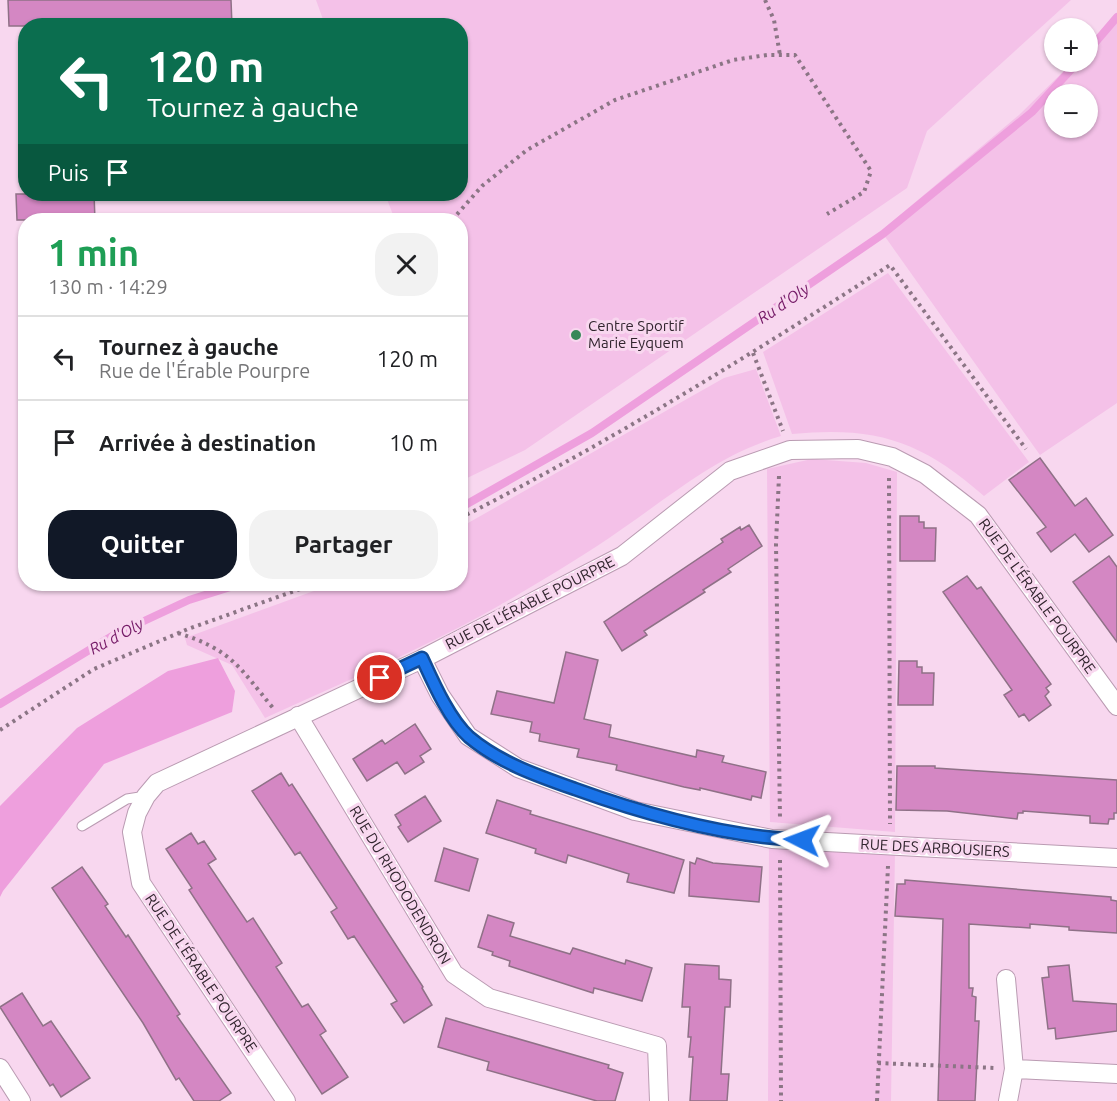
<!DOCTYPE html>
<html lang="fr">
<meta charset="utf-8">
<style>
:root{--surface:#fff;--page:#f2f2f2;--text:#202124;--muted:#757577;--line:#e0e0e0;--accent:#111827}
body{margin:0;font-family:Ubuntu,sans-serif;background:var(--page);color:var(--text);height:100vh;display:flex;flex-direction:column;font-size:22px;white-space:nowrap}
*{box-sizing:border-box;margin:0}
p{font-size:20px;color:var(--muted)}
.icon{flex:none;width:33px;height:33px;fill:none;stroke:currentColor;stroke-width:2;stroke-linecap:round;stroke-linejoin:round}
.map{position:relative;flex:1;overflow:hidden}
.sheet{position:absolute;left:18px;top:213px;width:450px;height:378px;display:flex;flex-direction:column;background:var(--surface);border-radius:24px;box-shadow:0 2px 4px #0004}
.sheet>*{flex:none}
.top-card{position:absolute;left:18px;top:18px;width:450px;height:183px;border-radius:24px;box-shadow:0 2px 4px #0004;background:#0b6e4f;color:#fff;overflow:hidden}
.buttons{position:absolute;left:1044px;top:18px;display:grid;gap:12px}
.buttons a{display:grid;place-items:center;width:54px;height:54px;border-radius:50%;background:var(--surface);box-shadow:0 2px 4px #0004;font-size:30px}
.pin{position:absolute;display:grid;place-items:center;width:51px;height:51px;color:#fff;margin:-26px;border:3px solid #fff;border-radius:50%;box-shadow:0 2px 6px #0007}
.me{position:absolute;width:66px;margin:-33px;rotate:273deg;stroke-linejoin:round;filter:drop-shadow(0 0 4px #0008)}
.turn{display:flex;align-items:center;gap:21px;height:126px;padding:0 30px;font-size:27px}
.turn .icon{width:78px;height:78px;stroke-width:2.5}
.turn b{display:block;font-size:42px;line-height:51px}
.then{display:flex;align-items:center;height:57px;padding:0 30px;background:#0003;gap:12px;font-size:22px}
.round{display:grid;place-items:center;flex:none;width:63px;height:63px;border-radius:24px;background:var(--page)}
.headline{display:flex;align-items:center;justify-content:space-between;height:102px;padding:0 30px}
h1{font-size:36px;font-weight:700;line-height:45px;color:#1e9e55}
.cta{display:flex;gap:12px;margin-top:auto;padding:12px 30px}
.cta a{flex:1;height:69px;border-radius:24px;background:var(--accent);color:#fff;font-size:24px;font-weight:700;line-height:69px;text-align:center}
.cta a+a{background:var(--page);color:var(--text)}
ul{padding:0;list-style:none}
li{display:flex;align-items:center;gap:18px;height:84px;padding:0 30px;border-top:2px solid var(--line)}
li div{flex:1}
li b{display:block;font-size:22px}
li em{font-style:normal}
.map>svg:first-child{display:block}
.green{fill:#f4c1e8;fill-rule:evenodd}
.water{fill:#ee9fdd}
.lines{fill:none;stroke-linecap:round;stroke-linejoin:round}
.stream{stroke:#ee9fdd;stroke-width:8}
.building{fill:#d487c3;stroke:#8f7187;stroke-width:1.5}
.service-casing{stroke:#ba9bb2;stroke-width:11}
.minor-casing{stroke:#ba9bb2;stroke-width:20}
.path{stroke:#8b7585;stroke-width:4;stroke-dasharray:3 4.5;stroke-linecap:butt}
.service{stroke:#fff;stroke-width:9}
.minor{stroke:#fff;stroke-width:18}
.route-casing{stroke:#114b97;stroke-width:15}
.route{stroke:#1a73e8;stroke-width:10}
.poi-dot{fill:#368758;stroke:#f8d7ef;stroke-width:2}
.labels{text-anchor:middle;stroke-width:6;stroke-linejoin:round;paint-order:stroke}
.poi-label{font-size:15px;fill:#31252e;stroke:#f8d7ef;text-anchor:start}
.street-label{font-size:15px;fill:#31252e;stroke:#f8d7ef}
.water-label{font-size:16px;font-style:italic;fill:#751a67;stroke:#f8d7ef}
</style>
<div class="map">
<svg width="1117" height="1101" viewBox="0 0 1117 1101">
<rect width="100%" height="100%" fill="#f8d7ef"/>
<path class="green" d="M316,0H1071L927,131L907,188L525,450L461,481L460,220H395L385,194H460V26L325,25Z
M1117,18V403L1040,455L881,231L1019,115L1073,62H1088V47ZM1088,94V128H1054V94Z
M888,273L1029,462L984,496C921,441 877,426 792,434L763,352Z
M756,369L781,436C717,455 676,492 622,529C588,553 551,575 514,597C435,644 349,680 265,718L232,665L187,645L185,638L333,584H460L461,527L724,378Z
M812,459L866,463L897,472L895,832L770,822L767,469Z
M769,846L895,851L891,1101H768Z"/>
<path class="water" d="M218,658L235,691L232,712L104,764L3,891L0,897V806L77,728L168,671Z"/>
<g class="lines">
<path class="stream" d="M1088,51L1117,17
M460,508L592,433L883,234L1032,112L1078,62
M0,704L114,635L189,600L240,584"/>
</g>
<path class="building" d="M8,0H231L232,26H9Z
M16,194H94L95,220H17Z
M1040,458L1075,506L1086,498L1113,535L1089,552L1075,534L1051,552L1037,533L1046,527L1009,480Z
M900,516H919V522H924V528H936L935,561H900Z
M749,525L762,546L728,569L731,572L703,590L705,592L644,631L647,635L622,651L604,622L723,542L721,539L740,527L741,530Z
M1109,556L1117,567V642L1073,582Z
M967,576L977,589L981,587L1051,684L1046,688L1049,692L1045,696L1051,705L1029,721L1024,714L1019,717L1004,695L1012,690L943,592Z
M566,652L598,660L584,719L611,725L609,737L696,757L697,750L724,756L722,762L766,772L761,798L752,796L751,800L700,788V790L684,787L616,770L617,765L577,757L579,749L539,741L540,734L530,732L532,722L491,714L497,691L554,703Z
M899,661H917V667H922V673H934L933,705H898Z
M415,724L431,749L420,756L424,762L405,774L397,762L367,781L353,759L382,740L385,744Z
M897,766H935V768L1117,780V813H1114V819H1109L1108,824L1090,823V816L1023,811V813H1018L1017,819L947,811L896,810Z
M281,773L289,786L292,784L423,987L422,988L432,1005L404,1023L391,1004L397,1001L354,936L348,939L331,912L337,908L300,852L295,855L252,791Z
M425,796L441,821L408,842L398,827L401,825L395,815Z
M497,800L531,811L530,814L684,860L674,893L627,882L629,874L568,855L566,863L535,853L536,849L486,833Z
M191,833L198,844L204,841L216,859L208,864L247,922L253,918L282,963L276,967L302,1007L308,1004L326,1031L320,1035L348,1077L322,1094L189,890L192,888L166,849Z
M444,848L478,859L469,891L435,881Z
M697,858L713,863L762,867L759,902L689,896L690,862L695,864Z
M82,867L108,904L105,906L126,937L128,935L180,1014L177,1016L231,1093L219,1101H194L179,1078L176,1080L143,1023L52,888Z
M905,880L1111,897V900L1117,901V933L1069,930V927L1030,924V928L969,924V988H973L972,996L976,997L975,1021H979L975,1101H938L943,919L895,916L897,884H905Z
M488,915L514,923L510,936L570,954L573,948L625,964L626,960L652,968L642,1001L594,988L593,993L509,966L510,961L492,955L493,952L478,947Z
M685,964L719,966V979L731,980L730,1007H725L721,1074H729L727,1101H690L693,1057H689L691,1037H688L690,1007H682Z
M1069,965L1073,1001L1117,1004V1031L1056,1039L1055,1028L1048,1029L1042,978L1049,977L1048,967Z
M22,993L43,1026L51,1021L90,1078L61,1097L53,1084L50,1086L0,1007Z
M446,1018L609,1065L608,1068L623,1073L615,1101H597L487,1070L489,1062L438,1047Z"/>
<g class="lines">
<g class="service-casing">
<path id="service" d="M82,826L127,799L146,796"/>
</g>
<g class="minor-casing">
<path id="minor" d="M422,659L440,695L468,736L518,768L635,811L772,839L1117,858
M298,716L454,974L489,998L657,1046L659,1101
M1006,979L1014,1069L1008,1101
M0,1068L21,1101
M1014,1069L1117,1074
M286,1101L141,883L132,832L137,813L146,796L157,783L422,659L622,556L730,471L790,450L858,449L892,457L925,474L978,515L1117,706"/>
</g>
<path class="path" d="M765,0L774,20L780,55
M452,220L482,186L527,150L615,100L733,60L767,55H795L871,171L864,192L827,214
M753,353L783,431
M779,476L776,544L780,819
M889,478L890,824
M460,518C609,443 750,355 890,265L1026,449
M178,633C232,650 239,667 273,708
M0,730L94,669L188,629L314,584
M780,860L781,1101
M878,1063L995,1068
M877,1101L888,866"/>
<use href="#service" class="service"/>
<use href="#minor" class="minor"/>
</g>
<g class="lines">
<g class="route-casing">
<path id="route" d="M380,678L422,658C433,682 449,719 469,737C500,763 538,776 575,789C647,815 725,837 802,840"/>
</g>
<use href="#route" class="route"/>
</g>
<circle class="poi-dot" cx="576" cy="335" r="6"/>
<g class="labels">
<g class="poi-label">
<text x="588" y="331">Centre Sportif<tspan x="588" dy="17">Marie Eyquem</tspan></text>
</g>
<g class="street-label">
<text transform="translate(1037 596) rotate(54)" y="5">RUE DE L'ÉRABLE POURPRE</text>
<text transform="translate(530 603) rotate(-27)" y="5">RUE DE L'ÉRABLE POURPRE</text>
<text transform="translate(935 848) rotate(3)" y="5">RUE DES ARBOUSIERS</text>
<text transform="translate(400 885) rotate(59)" y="5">RUE DU RHODODENDRON</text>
<text transform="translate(201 973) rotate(56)" y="5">RUE DE L'ÉRABLE POURPRE</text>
</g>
<g class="water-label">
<text transform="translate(783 303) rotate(-34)" y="6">Ru d'Oly</text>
<text transform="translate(116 636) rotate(-28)" y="6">Ru d'Oly</text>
</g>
</g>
</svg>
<div class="buttons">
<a>+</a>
<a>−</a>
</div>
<div class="pin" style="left:380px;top:678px;background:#d93025"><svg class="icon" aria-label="arrive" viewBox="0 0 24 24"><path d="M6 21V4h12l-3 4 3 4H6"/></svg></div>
<svg class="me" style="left:802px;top:840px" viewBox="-20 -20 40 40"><path d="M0-17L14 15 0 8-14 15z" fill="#1a73e8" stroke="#fff" stroke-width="4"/></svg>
<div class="top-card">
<div class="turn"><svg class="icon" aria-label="left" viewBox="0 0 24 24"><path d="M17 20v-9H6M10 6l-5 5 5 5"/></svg><div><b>120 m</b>Tournez à gauche</div></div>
<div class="then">Puis<svg class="icon" aria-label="arrive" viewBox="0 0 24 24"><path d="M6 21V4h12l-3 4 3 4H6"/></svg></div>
</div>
<section class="sheet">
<div class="headline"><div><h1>1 min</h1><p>130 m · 14:29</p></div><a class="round"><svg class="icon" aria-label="close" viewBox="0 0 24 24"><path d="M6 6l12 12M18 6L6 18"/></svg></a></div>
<ul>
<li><svg class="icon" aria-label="left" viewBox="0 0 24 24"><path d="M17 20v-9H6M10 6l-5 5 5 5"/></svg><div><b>Tournez à gauche</b><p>Rue de l'Érable Pourpre</p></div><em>120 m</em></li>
<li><svg class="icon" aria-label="arrive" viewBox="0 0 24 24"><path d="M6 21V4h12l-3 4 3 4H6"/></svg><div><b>Arrivée à destination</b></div><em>10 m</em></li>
</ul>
<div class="cta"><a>Quitter</a><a>Partager</a></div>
</section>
</div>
